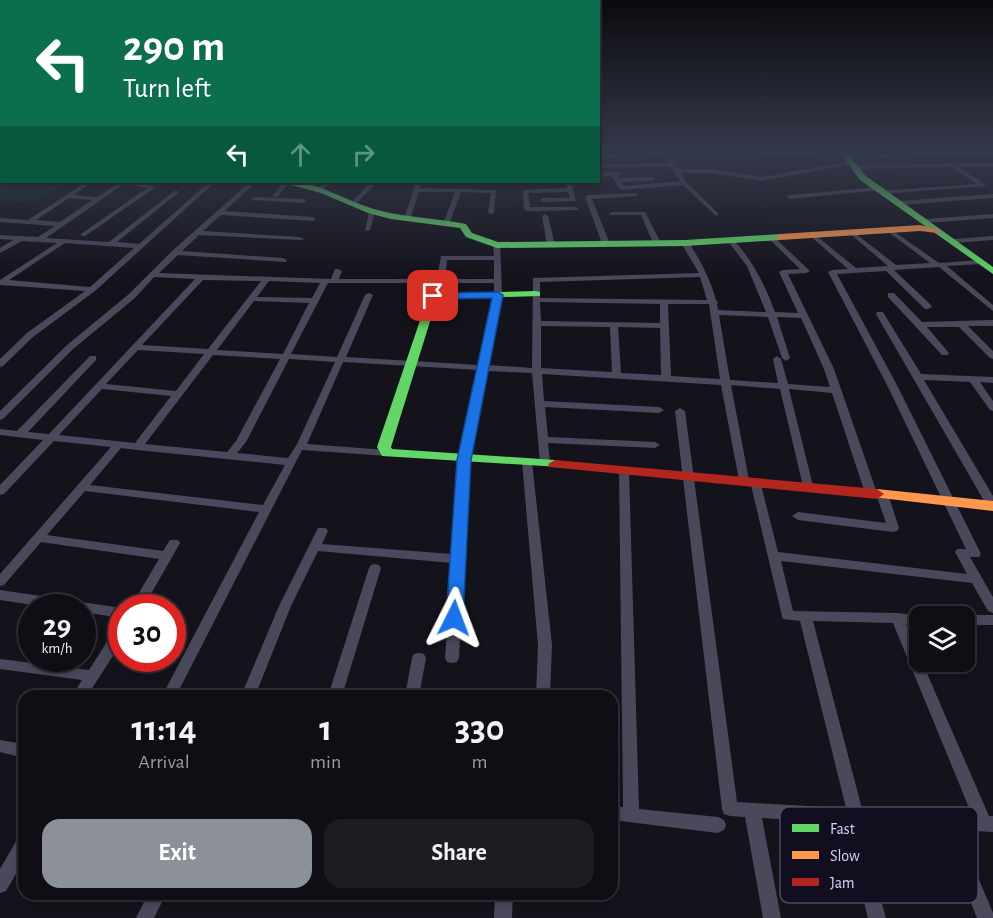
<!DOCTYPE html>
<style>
:root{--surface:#0f0e14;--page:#1d1c22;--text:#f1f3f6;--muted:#9b9ca0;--line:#2f2e34;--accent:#8c9099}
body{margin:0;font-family:"Alegreya Sans",sans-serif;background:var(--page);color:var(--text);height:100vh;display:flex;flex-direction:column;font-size:22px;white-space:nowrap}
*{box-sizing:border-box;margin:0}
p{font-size:20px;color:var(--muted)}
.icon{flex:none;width:33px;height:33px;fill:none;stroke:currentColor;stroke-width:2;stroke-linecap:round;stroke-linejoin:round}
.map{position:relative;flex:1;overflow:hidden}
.panel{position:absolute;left:18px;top:690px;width:600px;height:210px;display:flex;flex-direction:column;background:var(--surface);border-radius:18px;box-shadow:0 3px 9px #0003,0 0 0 2px var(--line)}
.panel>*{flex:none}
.guide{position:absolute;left:0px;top:0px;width:600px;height:183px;box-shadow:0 3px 9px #0003,0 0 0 2px var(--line);background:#0b6e4f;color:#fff;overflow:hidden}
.fabs{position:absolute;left:909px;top:606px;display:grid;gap:12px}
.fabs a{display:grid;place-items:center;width:66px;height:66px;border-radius:12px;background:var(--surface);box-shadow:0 3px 9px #0003,0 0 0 2px var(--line);font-size:30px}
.speed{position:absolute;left:18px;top:594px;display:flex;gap:12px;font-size:30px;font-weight:700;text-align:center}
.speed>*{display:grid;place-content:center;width:78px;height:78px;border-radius:50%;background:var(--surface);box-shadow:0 3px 9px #0003,0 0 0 2px var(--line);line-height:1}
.speed small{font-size:15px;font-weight:400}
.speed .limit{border:9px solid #d22;background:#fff;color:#111}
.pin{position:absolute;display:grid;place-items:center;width:51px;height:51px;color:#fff;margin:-26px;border-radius:12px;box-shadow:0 3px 9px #0006}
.me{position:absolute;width:66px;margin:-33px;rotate:3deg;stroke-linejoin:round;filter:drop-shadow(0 0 4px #0008)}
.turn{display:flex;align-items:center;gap:21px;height:126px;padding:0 24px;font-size:27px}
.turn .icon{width:78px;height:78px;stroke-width:2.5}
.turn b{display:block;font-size:42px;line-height:51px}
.lanes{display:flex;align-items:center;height:57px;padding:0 24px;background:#0003;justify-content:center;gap:30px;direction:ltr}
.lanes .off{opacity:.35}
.eta{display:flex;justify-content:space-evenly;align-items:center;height:102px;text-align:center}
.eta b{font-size:36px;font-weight:600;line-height:42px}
.cta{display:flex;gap:12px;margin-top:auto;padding:12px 24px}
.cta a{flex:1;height:69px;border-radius:18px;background:var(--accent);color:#fff;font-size:24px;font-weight:600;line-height:69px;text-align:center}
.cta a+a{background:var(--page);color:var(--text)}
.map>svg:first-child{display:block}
.green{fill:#122426}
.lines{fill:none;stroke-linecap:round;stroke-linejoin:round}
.street{fill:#4a485b;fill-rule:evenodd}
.fast{fill:#63d668;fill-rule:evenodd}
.slow{fill:#ff974d;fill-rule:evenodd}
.jam{fill:#b3261e;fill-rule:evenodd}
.route{fill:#1a73e8;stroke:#114b97;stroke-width:1.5}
.key{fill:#130e1f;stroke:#4e4861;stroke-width:1.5}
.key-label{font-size:16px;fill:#d9d1fb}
</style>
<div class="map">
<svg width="993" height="918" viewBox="0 0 993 918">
<rect width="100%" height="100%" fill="#14121b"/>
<path class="green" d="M1,169L2,182H68L34,203L0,201Z"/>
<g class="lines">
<path class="street" d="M661,151H667L678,169H712L762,177L853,161L856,163L762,181L712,173H681L686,182L718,213L719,214L716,216L683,185L622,190L620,189L611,176L598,177V173L619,172L622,174L617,176L619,178L653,177L656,179L653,181L621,182L624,186L680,181L671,167L598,168V164L669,163L665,157L598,158V154L663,153Z
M798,151H825L822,153L764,156L761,154L764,152Z
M993,151V154L849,159L846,157L849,155Z
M993,163V167H959L985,184V186L882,194L879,192L880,191L977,184L951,167L856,169L853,167L856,165Z
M86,182H92L74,195L97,197L120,182H131L156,187L85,236H81V234L147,188L124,184L46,238L109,242L174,191H178V193L117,242L139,244L209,182H215L95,291L33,337L3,366L0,367V359L27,333L85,291L0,285V280L57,243L22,241L0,253V248L13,240L0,239V235L38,237L55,226L0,222V218L28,220ZM69,198L92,200L60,222L36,220ZM65,243L134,248L90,287L9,280Z
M250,182H256L225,211L313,217L316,219L313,221L221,215L203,231L300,237L304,239L302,240L199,235L182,251L283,258L287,260L286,262L178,255L159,273L331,279L335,269H338L342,271L339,279H437L441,256H494L493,245L500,243L502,295L488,365L532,368L533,278L699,273L681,243L685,241H688C700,260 710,278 716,300L718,302L717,304L718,310L766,312L747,266L727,240L731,238L733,239C753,261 765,285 775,312L798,313L779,272L783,270L800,269L767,237L773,236L810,271L806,273L788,274L834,369L877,493L871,496L865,493L832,393L789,389L813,486L808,489L803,486L780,389L731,385L749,480L744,483L739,480L721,385L542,374L544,401L659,407L664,410L659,413L545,407L548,437L655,442L660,445L655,448L548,443L550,463L545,466L540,463L532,373L487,371L469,460L459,658L457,662L452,663L447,662L445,658L452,563L318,551L291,606L255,696H241L279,606L318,528H326L328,531L322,544L452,554L459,460L478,370L343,362L307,444L387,450L392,453L387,456L302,450L176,696H162L259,512L85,491L47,535L163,551L170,540H178L180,543L143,608H130L159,559L41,542L4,585L0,586V574L111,447L54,441L4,494L0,495V485L43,440L0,435V429L17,431L90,356H96V360L28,432L49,434L195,279L154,277L135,298L73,349L3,419L0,420V411L67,345L129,294L172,251ZM447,260H494V279H445ZM700,277L707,300L540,298V282ZM203,280L261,281L208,349L142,345ZM269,281L320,283L312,298L257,297ZM328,283H494V295L479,365L346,357L373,295L369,293L365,295L337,357L291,354ZM254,301L309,303L283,354L217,350ZM540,302L660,304V323L541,321ZM668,304H709L720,379L671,376ZM719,315L768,317L782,358L786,361L790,358L777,317L801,318L824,369L830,387L788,384L781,359L777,356L773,359L778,383L730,380ZM541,326L610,327L612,372L541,368ZM618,327L660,328L661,375L621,373ZM138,350L204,354L176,391L106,384ZM213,355L280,359L236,441L227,452L145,444ZM289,359L335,362L297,444L288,458L237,453L246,442ZM102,389L171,396L135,443L59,435ZM121,448L137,450L285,465L263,505L90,485Z
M284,182H290L277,197H273V195Z
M324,182H330L322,191H318L317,190Z
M371,182L376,183L355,205H351V203Z
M416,182H422L420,188L496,190L494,212L491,214L488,212L491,193L461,192L449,224L444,225L443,224L455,192H419L410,219L405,220L404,219Z
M565,182H571L576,201L543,202L540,200L543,198H570L568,192L528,193L530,207H576L579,209L578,210L527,211L524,209L523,190L567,188Z
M878,187L881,189L880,190L790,199L787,197L790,195Z
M635,193L638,195L637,196L592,199L610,244L603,246L585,197L588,195Z
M993,194V198L899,205L896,203L899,201Z
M254,197L303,199L306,201L303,203L252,200V198Z
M372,210L375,212L370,230L365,231L369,212Z
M612,212H645L661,243L654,245L641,215H610L609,214Z
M545,214L548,216L555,245L551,247L547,245L542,216Z
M993,214V218L925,223L922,221L925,219Z
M889,228L939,263L981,260L985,262L981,264L947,266L993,305V311L939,267L894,270L931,305L932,307L928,309H925L886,271L837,274L898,387L981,554L979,557H970L993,597V613L988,611L972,583L781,561L793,611L897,613L925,616H920V624H906L920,655V662H922L989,816H993V832L958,830L993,913V918H977L942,829L865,824L869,858L886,918H868L853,858L849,823L762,818L781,918H763L745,817L730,816L724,814L722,809L675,411L680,408L685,411L737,802L846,808L800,621L783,619L782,616L750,481L755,478L760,481L778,552L967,574L955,552L957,549H966L888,387L828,272L832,270L848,269L808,234L813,233L856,268L888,266L849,233V231L851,230L896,265L930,263L887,231L886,230ZM813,621L893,623L972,815L862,809Z
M993,236V240L953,243L949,241L953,239Z
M888,293H894L922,322L993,320V326H968L993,351V359L990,358L959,327H927L949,353L948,355H942L888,297Z
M877,312H883L921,374L993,377V383L980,382L993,401V411L990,410L970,382L924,380L993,496V510L987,506L876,314Z
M527,459L532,462L552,645L550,696H536L538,645L522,462Z
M624,467L629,470L639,809L718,817L724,820L726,825L724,830L718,833L612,820V806L623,807L619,470Z
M882,490L888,494L899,528L897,531L893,532L798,520L792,516L798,512L886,523L876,494Z
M375,564L379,565L381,568L342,696H328L369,568L371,565Z
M0,590L122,608V618L82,612V608H53L0,600Z
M964,615H993V625H964V616H960Z
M122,625V642L87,696H72L82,680L0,669V659L89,670L117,626Z
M419,653L424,654L426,658L419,696H405L412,658L414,654Z
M0,740L24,744V758L0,752Z
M24,836V860L6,891L0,893V869L18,838Z
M148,894H166L154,918H136Z
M495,894H513L512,918H494Z"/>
<path class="fast" d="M839,151H845L866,176L993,267V274L860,180Z
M280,182C315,178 345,202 378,210C407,218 437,218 466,224L472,233L498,242L685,240L780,234L785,237L780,240L685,246L497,248L466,237L460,228L391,219L368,213L321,193Z
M536,291L540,292V296L437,299L391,447L392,449L555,460L562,464L560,467L382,456L377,447L429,294Z"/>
<path class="slow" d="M920,225L941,230L937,233L920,231L780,240L775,237L780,234Z
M877,489L993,501V511L872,497L870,494L872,491Z"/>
<path class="jam" d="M555,460L877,489L884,494L877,499L550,467L548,464Z"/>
</g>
<linearGradient id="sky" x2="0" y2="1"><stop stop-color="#0b0a0f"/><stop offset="0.54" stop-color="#34394a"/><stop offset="1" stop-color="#34394a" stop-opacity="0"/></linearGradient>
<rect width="993" height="279" fill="url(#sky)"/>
<path class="route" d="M498,292L503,295L471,460L463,618L460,623L454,625L448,623L446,618L457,460L492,298L433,299L428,296L433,293Z"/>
<rect x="780" y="807" width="198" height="96" rx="9" class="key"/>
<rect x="792" y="824" width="27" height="8" fill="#63d668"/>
<rect x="792" y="851" width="27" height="8" fill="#ff974d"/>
<rect x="792" y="878" width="27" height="8" fill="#b3261e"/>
<g class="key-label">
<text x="830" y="834">Fast</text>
<text x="830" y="861">Slow</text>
<text x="830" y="888">Jam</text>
</g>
</svg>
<div class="fabs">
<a><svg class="icon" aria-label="layers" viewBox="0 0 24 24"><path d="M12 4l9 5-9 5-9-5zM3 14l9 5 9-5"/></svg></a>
</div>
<div class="speed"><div>29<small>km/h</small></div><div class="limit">30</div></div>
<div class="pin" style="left:433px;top:296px;background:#d93025"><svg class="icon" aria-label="arrive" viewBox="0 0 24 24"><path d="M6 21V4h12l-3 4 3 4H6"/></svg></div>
<svg class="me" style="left:454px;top:618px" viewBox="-20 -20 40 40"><path d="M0-17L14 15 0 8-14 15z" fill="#1a73e8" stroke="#fff" stroke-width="4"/></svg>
<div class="guide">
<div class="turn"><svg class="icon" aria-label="left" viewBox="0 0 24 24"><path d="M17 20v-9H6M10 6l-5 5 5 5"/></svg><div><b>290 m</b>Turn left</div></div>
<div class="lanes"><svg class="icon" aria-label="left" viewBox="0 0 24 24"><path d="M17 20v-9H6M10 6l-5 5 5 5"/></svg><svg class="icon off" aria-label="ahead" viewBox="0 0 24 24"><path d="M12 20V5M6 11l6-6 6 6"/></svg><svg class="icon off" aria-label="right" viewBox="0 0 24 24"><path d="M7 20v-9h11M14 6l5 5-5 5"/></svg></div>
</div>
<section class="panel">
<div class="eta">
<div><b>11:14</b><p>Arrival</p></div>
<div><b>1</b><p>min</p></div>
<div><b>330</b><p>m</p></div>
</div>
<div class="cta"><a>Exit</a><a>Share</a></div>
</section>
</div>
